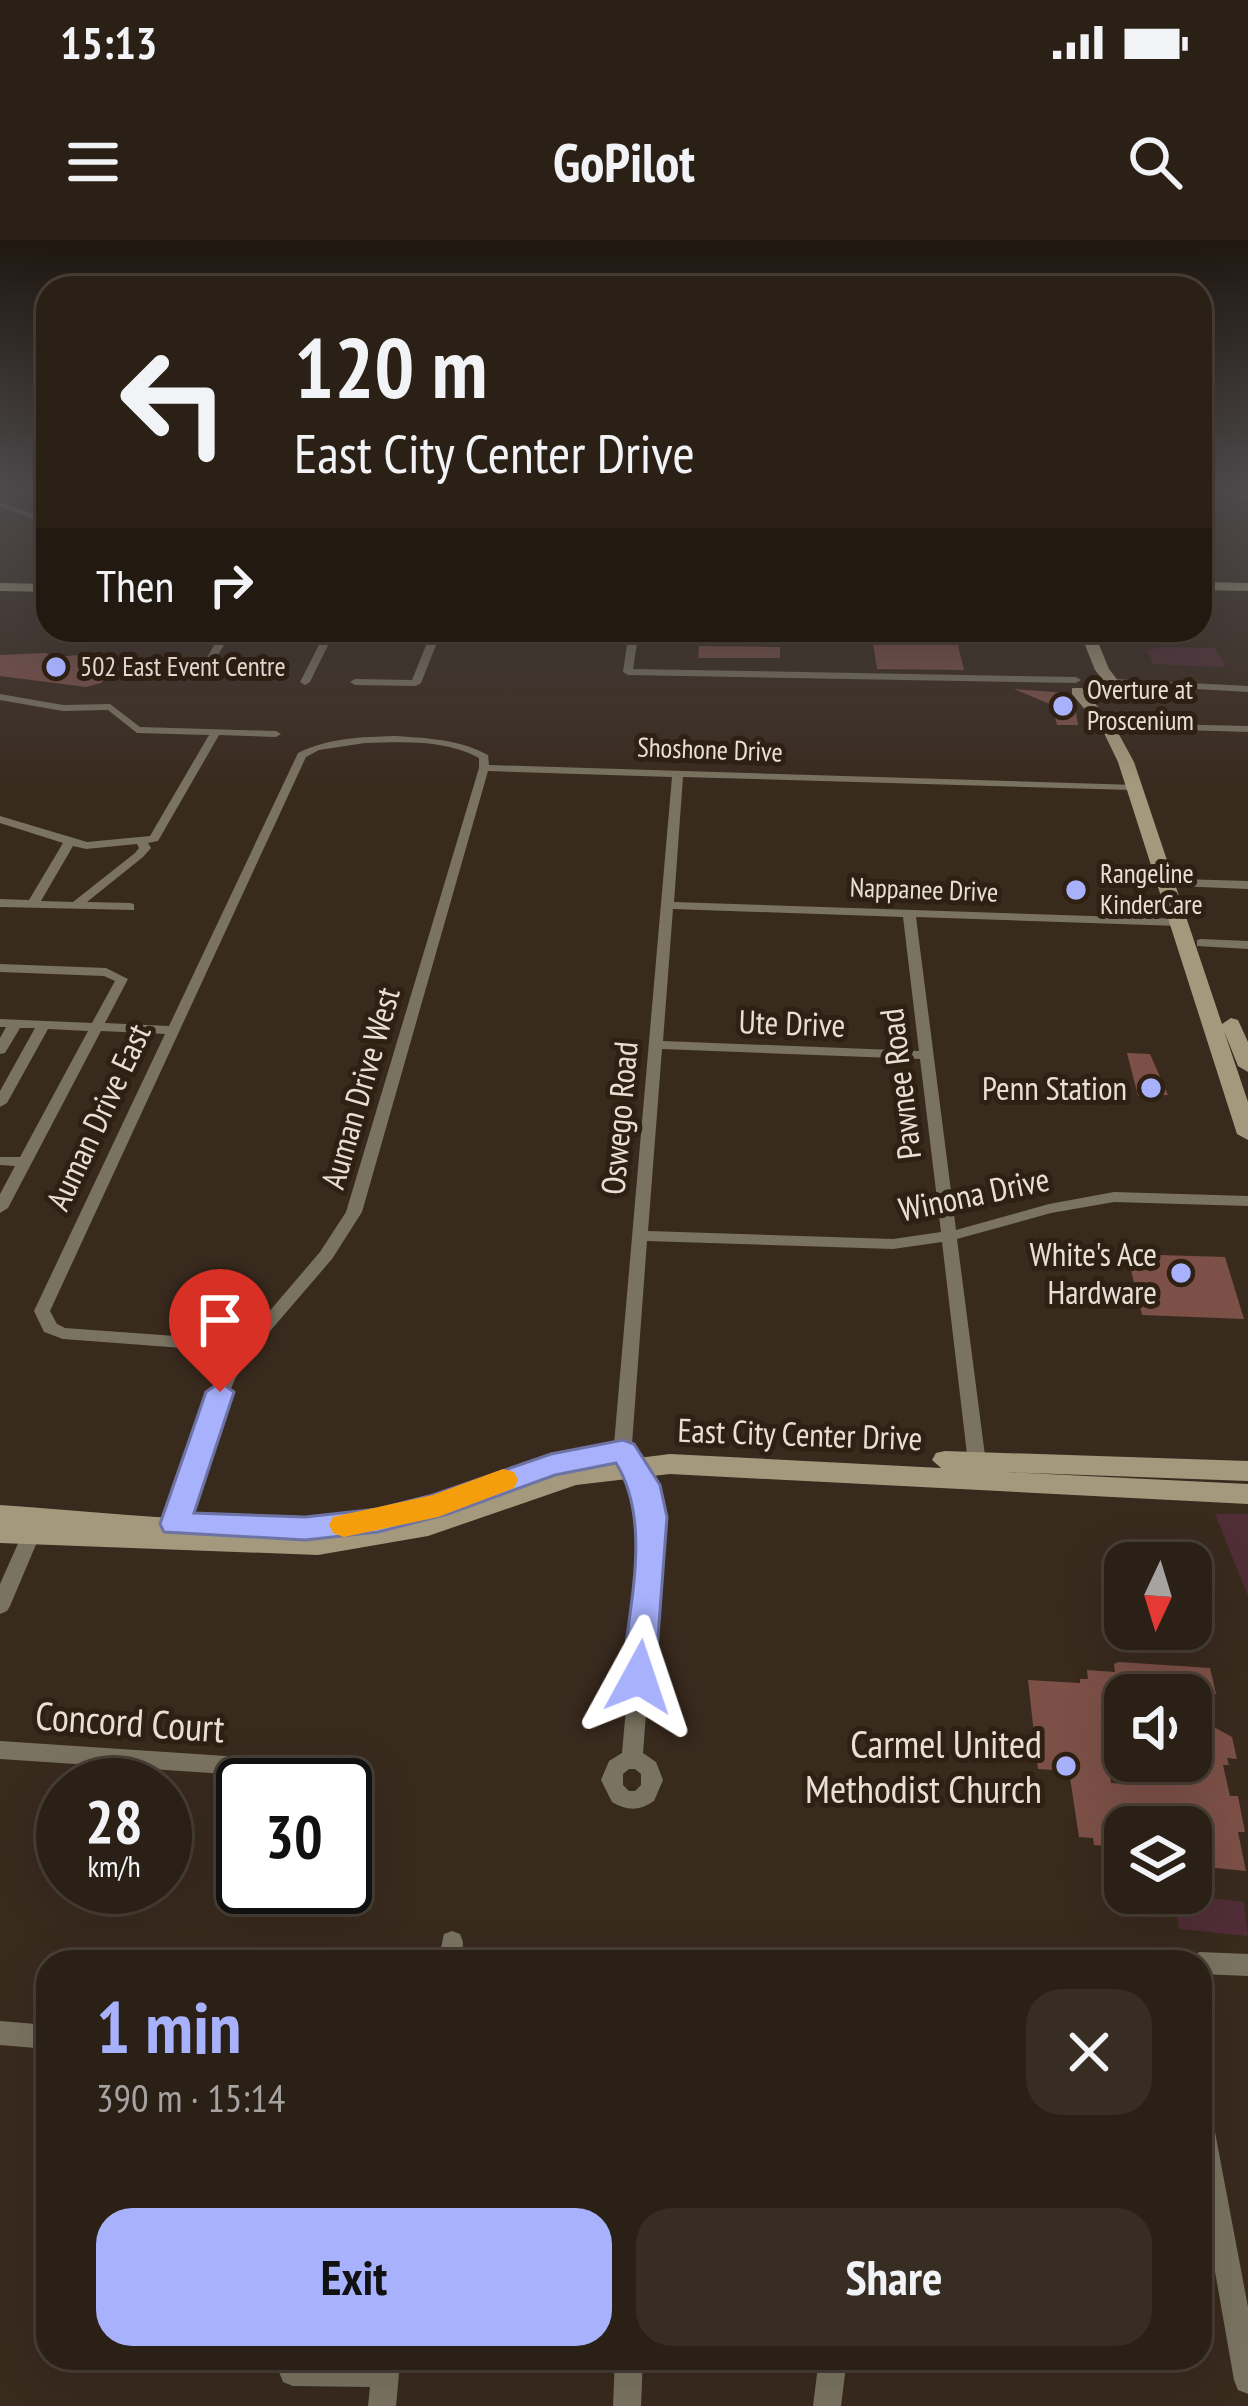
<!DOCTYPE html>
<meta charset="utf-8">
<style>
:root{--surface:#2b2016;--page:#372d23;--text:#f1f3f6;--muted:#a6a3a1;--line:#473e35;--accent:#a7b1fc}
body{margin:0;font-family:"PT Sans Narrow",sans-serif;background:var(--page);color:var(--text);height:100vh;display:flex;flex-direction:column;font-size:45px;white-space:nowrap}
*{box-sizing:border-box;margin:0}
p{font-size:39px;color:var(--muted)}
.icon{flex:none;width:66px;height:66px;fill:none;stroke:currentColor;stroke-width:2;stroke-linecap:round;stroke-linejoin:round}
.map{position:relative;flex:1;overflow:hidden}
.panel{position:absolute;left:36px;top:1710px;width:1176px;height:420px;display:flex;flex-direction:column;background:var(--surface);border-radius:36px;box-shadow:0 12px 48px #0002,0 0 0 3px var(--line)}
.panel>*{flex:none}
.top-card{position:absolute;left:36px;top:36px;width:1176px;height:366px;border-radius:36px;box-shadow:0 12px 48px #0002,0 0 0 3px var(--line);background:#2b2016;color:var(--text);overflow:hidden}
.needle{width:78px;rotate:184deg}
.controls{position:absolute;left:1104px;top:1302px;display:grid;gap:24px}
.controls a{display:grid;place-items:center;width:108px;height:108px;border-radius:24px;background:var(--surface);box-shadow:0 12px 48px #0002,0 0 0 3px var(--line);font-size:60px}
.speed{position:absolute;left:36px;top:1518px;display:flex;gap:24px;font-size:60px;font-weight:700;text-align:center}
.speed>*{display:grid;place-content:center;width:156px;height:156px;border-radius:50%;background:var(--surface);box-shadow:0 12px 48px #0002,0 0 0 3px var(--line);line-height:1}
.speed small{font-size:30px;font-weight:400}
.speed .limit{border:6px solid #111;border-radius:18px;background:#fff;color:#111}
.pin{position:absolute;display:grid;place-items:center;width:102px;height:102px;color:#fff;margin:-123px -51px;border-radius:50% 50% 50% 0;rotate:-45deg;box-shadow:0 0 12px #0007}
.pin .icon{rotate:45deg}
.me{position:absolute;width:132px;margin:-66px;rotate:5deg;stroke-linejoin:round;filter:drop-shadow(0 0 9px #0008)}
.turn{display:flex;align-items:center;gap:42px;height:252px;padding:0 60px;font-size:54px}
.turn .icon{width:156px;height:156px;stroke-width:2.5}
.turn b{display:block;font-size:84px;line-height:102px}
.then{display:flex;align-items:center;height:114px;padding:0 60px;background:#0003;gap:24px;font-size:45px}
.round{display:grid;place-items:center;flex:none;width:126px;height:126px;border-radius:36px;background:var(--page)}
.overview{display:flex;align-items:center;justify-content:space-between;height:204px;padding:0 60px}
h1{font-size:72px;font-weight:700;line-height:90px;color:var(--accent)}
.primary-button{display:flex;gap:24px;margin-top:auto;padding:24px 60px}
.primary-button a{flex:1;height:138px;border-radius:36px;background:var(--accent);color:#111;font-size:48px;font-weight:700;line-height:138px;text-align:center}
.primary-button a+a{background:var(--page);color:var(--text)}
.status{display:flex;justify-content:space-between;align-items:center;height:84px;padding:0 60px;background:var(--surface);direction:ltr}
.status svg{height:33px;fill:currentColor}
header{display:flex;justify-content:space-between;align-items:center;height:156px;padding:0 60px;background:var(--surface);font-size:54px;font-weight:700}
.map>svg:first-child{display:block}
.green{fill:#512e37}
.building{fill:#7c5047;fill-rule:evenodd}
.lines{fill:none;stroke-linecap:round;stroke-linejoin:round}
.street{fill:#7a7361;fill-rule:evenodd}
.secondary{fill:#a5997d;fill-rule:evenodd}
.route{fill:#a7b1fc;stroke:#6d73a4;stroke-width:3}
.slow{fill:#f59e0b}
.poi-dot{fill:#a7b1fc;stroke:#2f2014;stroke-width:4.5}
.labels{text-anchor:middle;stroke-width:10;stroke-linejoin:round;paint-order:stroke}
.far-poi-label{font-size:27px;fill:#e9dfd7;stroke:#2f2014;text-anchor:start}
.far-street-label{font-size:27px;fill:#e9dfd7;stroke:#2f2014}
.street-label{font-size:33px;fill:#e9dfd7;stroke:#2f2014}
.poi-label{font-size:33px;fill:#e9dfd7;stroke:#2f2014;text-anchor:end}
.near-street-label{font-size:39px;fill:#e9dfd7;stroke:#2f2014}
.near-poi-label{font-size:39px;fill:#e9dfd7;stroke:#2f2014;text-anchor:end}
</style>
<div class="status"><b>15:13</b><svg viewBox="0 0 49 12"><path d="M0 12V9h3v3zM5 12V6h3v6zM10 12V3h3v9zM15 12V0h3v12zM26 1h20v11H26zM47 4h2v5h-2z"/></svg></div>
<header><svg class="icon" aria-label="menu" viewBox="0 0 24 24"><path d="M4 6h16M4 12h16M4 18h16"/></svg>GoPilot<svg class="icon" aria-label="search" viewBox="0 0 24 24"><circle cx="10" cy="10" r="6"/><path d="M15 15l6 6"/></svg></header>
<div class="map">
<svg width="1248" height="2166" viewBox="0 0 1248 2166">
<rect width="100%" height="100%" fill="#392a1e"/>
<path class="green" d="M1163,407L1215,408L1225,427L1153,424L1147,410Z
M1215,1274H1248V1356Z
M1173,1653L1244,1662L1248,1696L1179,1689Z"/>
<path class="building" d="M871,390H947L950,401H957L964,430L877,429Z
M699,406L780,407V418H698Z
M46,413L53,417L92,414L118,418L101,443L86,447L0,436V415Z
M1014,449L1067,453L1060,465L1075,466L1078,485H1057L1052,465Z
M1127,813L1150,814L1168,855L1138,856Z
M1127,1014L1225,1017L1244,1079L1142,1075Z
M1119,1422L1210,1428L1216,1454H1208L1214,1487L1232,1497L1237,1519L1227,1518L1229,1525H1223L1230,1556H1238L1245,1592H1238L1246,1631L1215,1628L1207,1588L1117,1582L1121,1607L1094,1605L1093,1598L1079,1597L1069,1531L1038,1529L1028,1440L1080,1443V1439H1088L1087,1430L1115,1432L1114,1424ZM1108,1455H1191V1521H1136L1140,1545L1111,1543L1107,1516L1125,1517V1482L1112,1481Z"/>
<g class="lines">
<path class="street" d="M1200,245L1248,256V260L1200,248Z
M0,262L48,279V284L0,267Z
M223,390H233L204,438H157L155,436L160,433H198Z
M252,390L432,392L442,390L421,443L416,446L355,445L350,442L355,439L412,440L429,398L333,395L310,442L305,445L300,442L324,395L257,393Z
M629,390H639L633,429L1076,437L1081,440L1076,443L628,435L623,432Z
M1113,439L1248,446V452L1110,444V440Z
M0,454L63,465L110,464L140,487L276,491L281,494L276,497L219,495L158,601L148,603L151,608L143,617L87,662L130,663L134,664V670L0,667V659L29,660L63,603L0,583V576L87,602L150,596L209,495L137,493L108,470L63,471L0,460ZM137,604L139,608L135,613L73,662L41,661L73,606L86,609Z
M1120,483L1248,486V492L1116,488L1115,486Z
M394,496C426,498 459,499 488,515L489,525L1136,545V549L1132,550L683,537L674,662L1182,679L1184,682L1178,686L916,677L956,990L1049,964L1114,952L1248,956V966L1114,962L1051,973L957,999L987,1231L984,1236H972L969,1231L942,1002L893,1009L647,1001L632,1204L654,1245L661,1277L643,1513L656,1522L663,1540L654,1561C640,1571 627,1571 612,1562L601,1540L609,1521L622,1513L643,1277L636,1245L614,1204L672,537L488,531L362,972L332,1019L265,1097L236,1137L221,1171L182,1289H168L166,1284C188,1225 200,1165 236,1112L63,1099L44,1092L34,1071L165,794L101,791L8,968L0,973V954L15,926L0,925V917H20L88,791L48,789L7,863L0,867V851L35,788H20L5,813L0,814V798L6,787H0V779L92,783L115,741L104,736L0,732V724L106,728L128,739L105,783L169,786L298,513C328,498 361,497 394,496ZM365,503C402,502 445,499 479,518V528L346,972L320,1012L244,1101L65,1088L57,1084L50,1071L306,517L319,510ZM673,669L903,677L919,811L663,801ZM662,809L920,819L941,992L893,999L648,991ZM635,1529L641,1534V1545L635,1551H629L623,1545V1534L629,1529Z
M1180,639L1248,641V649L1176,646L1174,643Z
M1201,699L1248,701V709L1197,706V700Z
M31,1288L38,1290L40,1295L10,1366L7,1371L0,1374V1344L24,1290Z
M0,1501L256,1518L263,1521L267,1527L263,1533L256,1536L0,1519Z
M452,1691L460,1694L463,1702L462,1722H438L444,1694Z
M1200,1712L1248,1714V1736L1200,1734V1722H1189L1192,1715Z
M0,1781L48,1785V1809L0,1805Z
M1200,1864L1209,1867L1212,1876L1248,2067V2154L1238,2150L1234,2140L1200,1946Z
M293,2118L385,2120L395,2124L399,2134L396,2166H368L370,2147L293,2146L283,2142L279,2132L283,2122Z
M615,2118H643L641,2166H613Z
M819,2118H847L841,2166H813Z"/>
<path class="secondary" d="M1200,342L1248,343V351L1200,350Z
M0,343L48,344V352L0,351Z
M1079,390H1093L1109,429L1119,442L1117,445H1107L1095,430Z
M1072,448H1082L1115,487L1134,522L1222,784L1231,778L1238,780L1248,802V832L1238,826L1224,791L1248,862V900L1237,894L1118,522L1103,491L1072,454Z
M945,1211L1248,1221V1241L1005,1232L1248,1244V1264L670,1234L576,1245L428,1296L318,1315L0,1303V1265C124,1273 251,1292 374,1271C431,1261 485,1235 540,1218L549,1221L553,1228L550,1234L574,1226L670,1214L941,1228L932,1220L936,1213Z"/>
</g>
<linearGradient id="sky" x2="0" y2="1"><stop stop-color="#1f1710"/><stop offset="0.45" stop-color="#4e4a4c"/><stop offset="1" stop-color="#4e4a4c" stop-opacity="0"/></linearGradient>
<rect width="1248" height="548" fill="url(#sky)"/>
<path class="route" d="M220,1142L234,1152L194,1273L305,1277L378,1269L433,1255L551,1214L623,1200L634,1204L660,1245L667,1277L655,1437L651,1446L639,1450L627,1446L622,1437C628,1369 653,1283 616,1223L555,1235L448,1274L378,1292L305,1300L164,1292L160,1284L206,1152Z"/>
<path class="slow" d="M503,1229L514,1232L518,1240L514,1248L438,1277L344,1297L333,1293L329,1285L333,1277L433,1255Z"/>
<g class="poi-dot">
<circle cx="56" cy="427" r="12"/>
<circle cx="1063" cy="466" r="12"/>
<circle cx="1076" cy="650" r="12"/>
<circle cx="1151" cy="848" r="12"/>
<circle cx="1181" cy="1033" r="12"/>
<circle cx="1066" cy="1526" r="12"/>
</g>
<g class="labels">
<g class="far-poi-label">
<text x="80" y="436">502 East Event Centre</text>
<text x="1087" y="459">Overture at<tspan x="1087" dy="31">Proscenium</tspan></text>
<text x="1100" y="643">Rangeline<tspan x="1100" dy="31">KinderCare</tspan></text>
</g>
<g class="far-street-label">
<text transform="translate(710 510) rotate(2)" y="9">Shoshone Drive</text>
<text transform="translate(924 650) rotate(2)" y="9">Nappanee Drive</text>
</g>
<g class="street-label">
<text transform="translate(792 783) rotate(2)" y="12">Ute Drive</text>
<text transform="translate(900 844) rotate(-97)" y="12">Pawnee Road</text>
<text transform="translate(360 848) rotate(-74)" y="12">Auman Drive West</text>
<text transform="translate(98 877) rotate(-65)" y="12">Auman Drive East</text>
<text transform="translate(619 878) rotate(-85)" y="12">Oswego Road</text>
<text transform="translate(974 954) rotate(-12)" y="12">Winona Drive</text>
<text transform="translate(800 1194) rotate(2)" y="12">East City Center Drive</text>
</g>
<g class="poi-label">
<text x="1127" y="860">Penn Station</text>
<text x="1157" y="1026">White's Ace<tspan x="1157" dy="38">Hardware</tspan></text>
</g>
<g class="near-street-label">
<text transform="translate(130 1482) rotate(4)" y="14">Concord Court</text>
</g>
<g class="near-poi-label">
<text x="1042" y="1518">Carmel United<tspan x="1042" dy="45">Methodist Church</tspan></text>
</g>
</g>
</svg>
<div class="controls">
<a><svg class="needle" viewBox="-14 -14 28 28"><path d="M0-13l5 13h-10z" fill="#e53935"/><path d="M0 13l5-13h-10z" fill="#a6a3a1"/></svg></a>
<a><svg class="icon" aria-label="sound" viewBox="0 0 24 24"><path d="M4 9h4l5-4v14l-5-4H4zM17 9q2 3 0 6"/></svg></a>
<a><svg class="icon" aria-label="layers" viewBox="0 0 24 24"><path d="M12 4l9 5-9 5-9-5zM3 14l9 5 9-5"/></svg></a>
</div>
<div class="speed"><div>28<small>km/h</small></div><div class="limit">30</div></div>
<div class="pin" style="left:220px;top:1152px;background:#d93025"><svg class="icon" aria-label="arrive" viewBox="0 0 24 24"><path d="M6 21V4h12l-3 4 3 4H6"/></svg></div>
<svg class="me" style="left:639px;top:1437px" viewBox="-20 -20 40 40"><path d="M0-17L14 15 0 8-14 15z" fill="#a7b1fc" stroke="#fff" stroke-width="4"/></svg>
<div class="top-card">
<div class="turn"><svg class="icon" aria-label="left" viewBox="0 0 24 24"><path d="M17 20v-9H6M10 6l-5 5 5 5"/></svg><div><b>120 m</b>East City Center Drive</div></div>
<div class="then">Then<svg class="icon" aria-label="right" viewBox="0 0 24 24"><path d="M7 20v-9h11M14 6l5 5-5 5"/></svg></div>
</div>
<section class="panel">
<div class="overview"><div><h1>1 min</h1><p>390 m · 15:14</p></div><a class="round"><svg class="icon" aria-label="close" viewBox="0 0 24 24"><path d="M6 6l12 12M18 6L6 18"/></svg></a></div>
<div class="primary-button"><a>Exit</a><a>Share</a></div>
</section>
</div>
